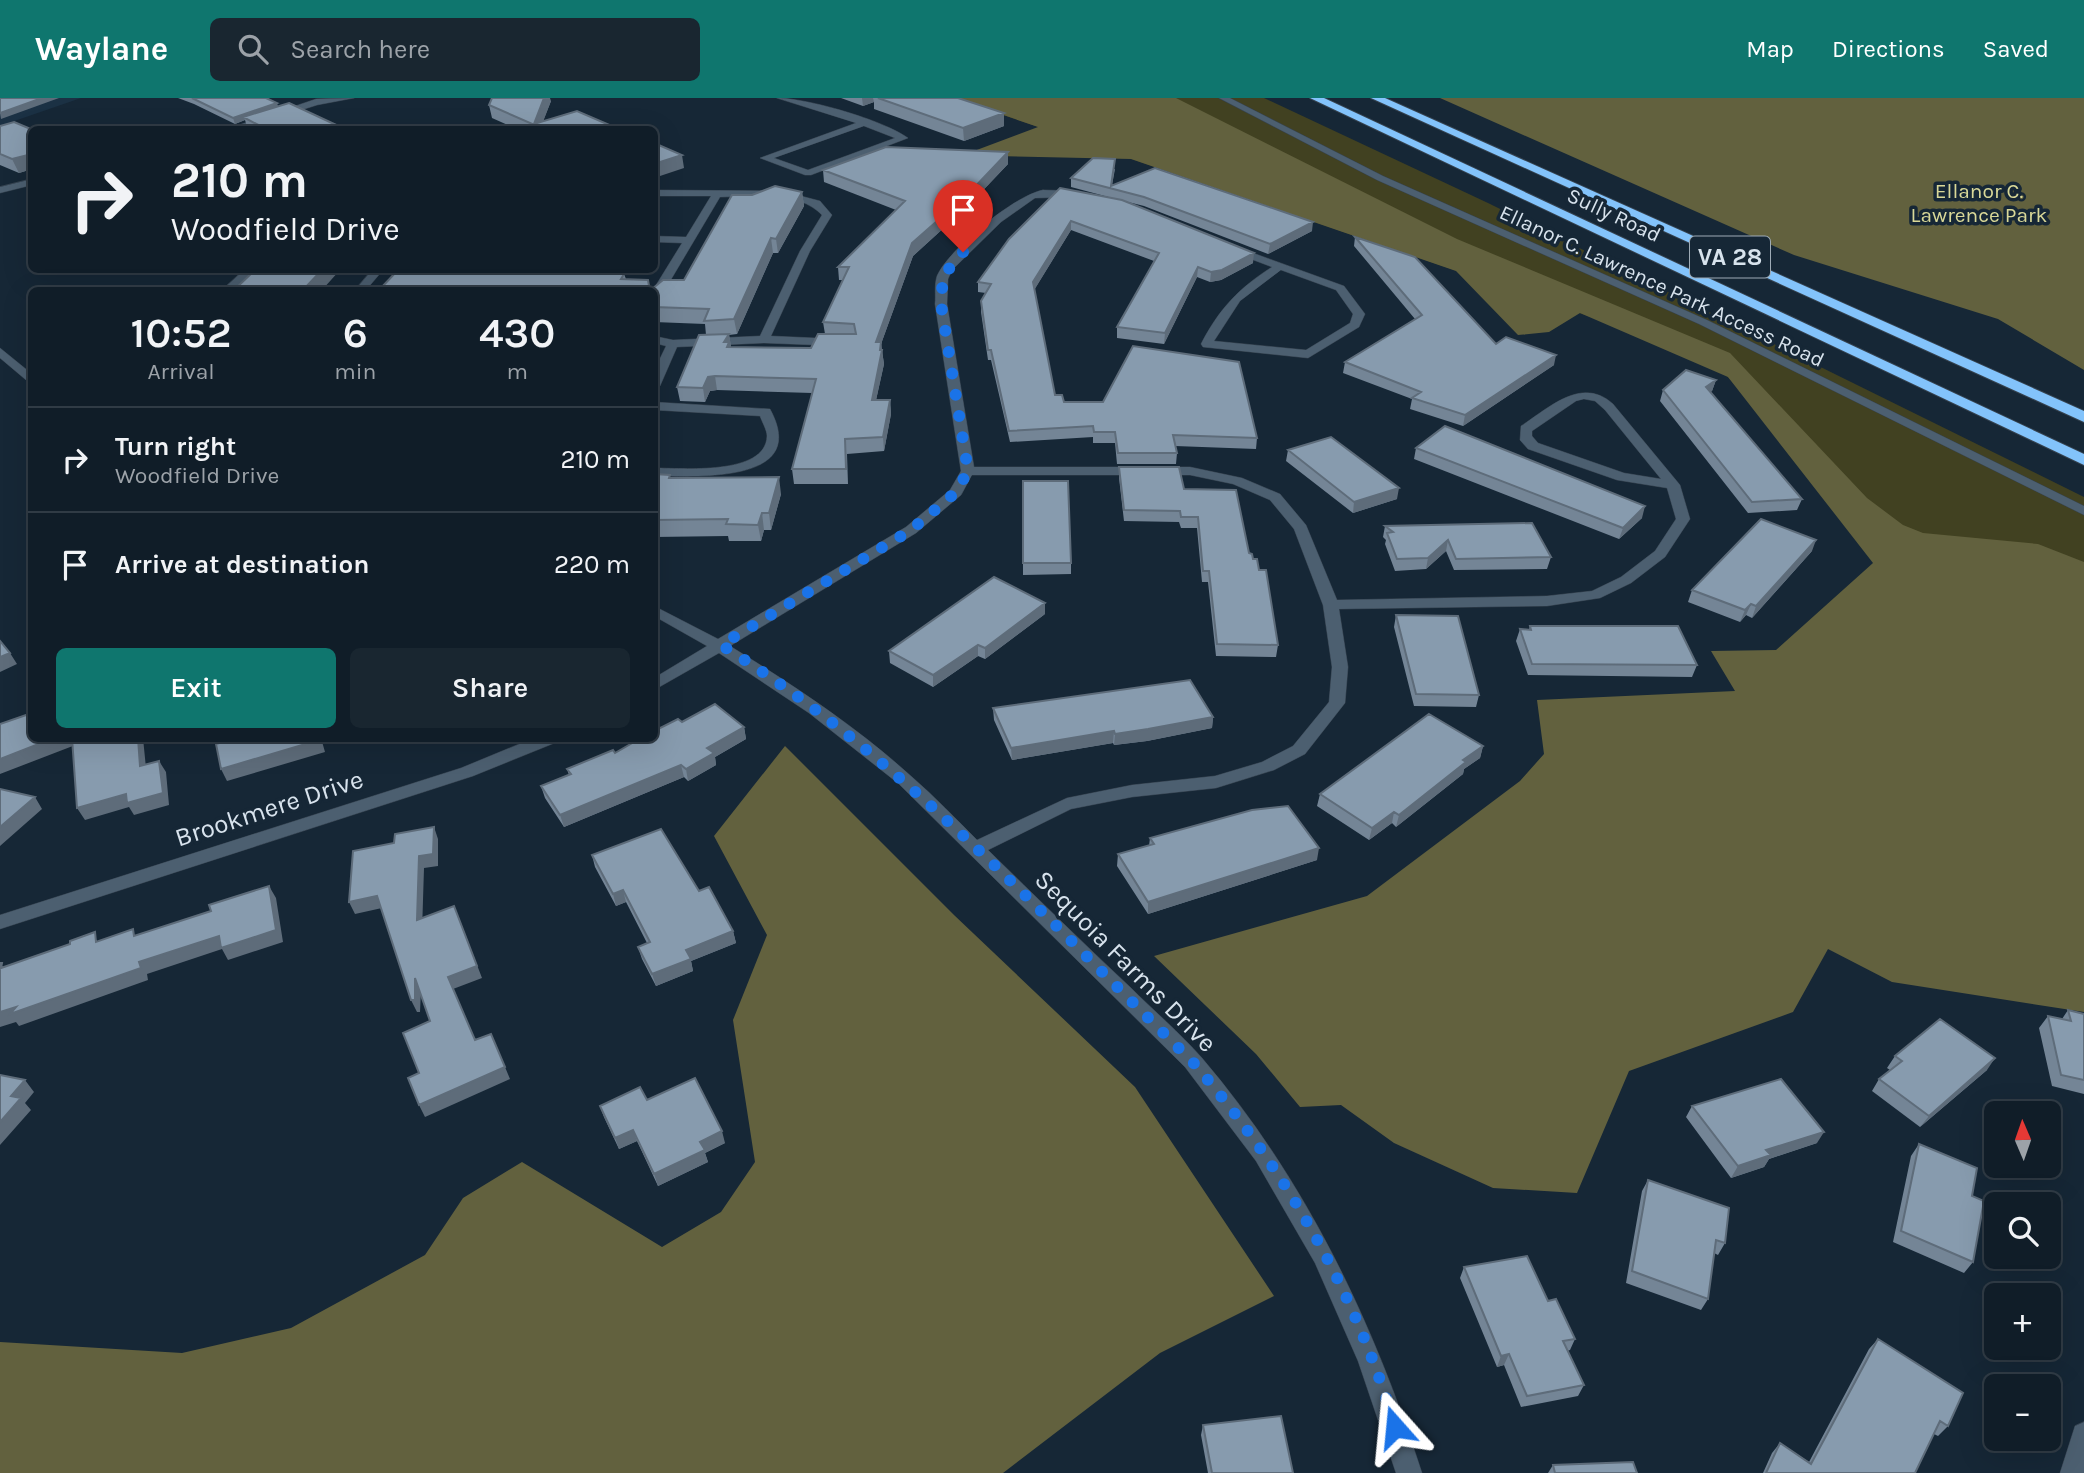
<!DOCTYPE html>
<meta charset="utf-8">
<style>
:root{--surface:#101d28;--page:#192630;--text:#f1f3f6;--muted:#9ca2a8;--line:#303b45;--accent:#0f766e}
body{margin:0;font-family:Karla,sans-serif;background:var(--page);color:var(--text);height:100vh;display:flex;flex-direction:column;font-size:26px;white-space:nowrap}
*{box-sizing:border-box;margin:0}
p{font-size:23px;color:var(--muted)}
.icon{flex:none;width:38px;height:38px;fill:none;stroke:currentColor;stroke-width:2;stroke-linecap:round;stroke-linejoin:round}
.map{position:relative;flex:1;overflow:hidden}
.drawer{position:absolute;left:28px;top:189px;width:630px;height:455px;display:flex;flex-direction:column;background:var(--surface);border-radius:10px;box-shadow:0 7px 28px #0002,0 0 0 2px var(--line)}
.drawer>*{flex:none}
.banner{position:absolute;left:28px;top:28px;width:630px;height:147px;border-radius:10px;box-shadow:0 7px 28px #0002,0 0 0 2px var(--line);background:#101d28;color:var(--text);overflow:hidden}
.needle{width:46px;rotate:358deg}
.controls{position:absolute;left:1984px;top:1003px;display:grid;gap:14px}
.controls a{display:grid;place-items:center;width:77px;height:77px;border-radius:10px;background:var(--surface);box-shadow:0 7px 28px #0002,0 0 0 2px var(--line);font-size:35px}
.pin{position:absolute;display:grid;place-items:center;width:60px;height:60px;color:#fff;margin:-72px -30px;border-radius:50% 50% 50% 0;rotate:-45deg;box-shadow:0 0 7px #0007}
.pin .icon{rotate:45deg}
.me{position:absolute;width:77px;margin:-38px;rotate:342deg;stroke-linejoin:round;filter:drop-shadow(0 0 5px #0008)}
.turn{display:flex;align-items:center;gap:24px;height:147px;padding:0 28px;font-size:32px}
.turn .icon{width:91px;height:91px;stroke-width:2.5}
.turn b{display:block;font-size:49px;line-height:60px}
.eta{display:flex;justify-content:space-evenly;align-items:center;height:119px;text-align:center}
.eta b{font-size:42px;font-weight:600;line-height:49px}
.button{display:flex;gap:14px;margin-top:auto;padding:14px 28px}
.button a{flex:1;height:80px;border-radius:10px;background:var(--accent);color:#fff;font-size:28px;font-weight:600;line-height:80px;text-align:center}
.button a+a{background:var(--page);color:var(--text)}
ul{padding:0;list-style:none}
li{display:flex;align-items:center;gap:21px;height:105px;padding:0 28px;border-top:2px solid var(--line)}
li div{flex:1}
li b{display:block;font-size:26px}
li em{font-style:normal}
header{display:flex;align-items:center;gap:42px;box-sizing:border-box;height:98px;padding:0 35px;background:var(--accent);color:#fff}
header strong{font-size:33px}
nav{display:flex;gap:38px;margin-inline-start:auto;font-size:24px}
.search{width:490px;height:63px;background:var(--page);display:flex;align-items:center;gap:18px;box-sizing:border-box;padding:0 24px;border-radius:10px;color:var(--muted);font-size:26px}
.map>svg:first-child{display:block}
.built{fill:#1b3144}
.green{fill:#414121}
.forest{fill:#62613e}
.lines{fill:none;stroke-linecap:round;stroke-linejoin:round}
.minor-casing{stroke:#35424f;stroke-width:1}
.highway-casing{stroke:#35424f;stroke-width:2}
.minor{fill:#4c5f70;fill-rule:evenodd}
.highway{fill:#83c3fb;fill-rule:evenodd}
.wall{fill:#748596}
.shaded-wall{fill:#5e6c7a}
.building{fill:#879bae;stroke:#5e6c7a;stroke-width:2}
.route{stroke:#1a73e8;stroke-width:12;stroke-dasharray:0 21.6}
.labels{text-anchor:middle;stroke-width:7;stroke-linejoin:round;paint-order:stroke}
.far-park-label{font-size:21px;fill:#d9d898;stroke:#162736}
.far-street-label{font-size:21px;fill:#d8e3ed;stroke:#162736}
.shield{fill:#162736;stroke:#9eabb6;stroke-width:2}
.shield-label{font-size:24px;font-weight:bold;fill:#d8e3ed}
.street-label{font-size:26px;fill:#d8e3ed;stroke:#162736}
</style>
<header>
<strong>Waylane</strong>
<div class="search"><svg class="icon" aria-label="search" viewBox="0 0 24 24"><circle cx="10" cy="10" r="6"/><path d="M15 15l6 6"/></svg>Search here</div>
<nav><a>Map</a><a>Directions</a><a>Saved</a></nav>
</header>
<div class="map">
<svg width="2084" height="1375" viewBox="0 0 2084 1375">
<rect width="100%" height="100%" fill="#162736"/>
<path class="built" d="M0,0H81L0,28Z"/>
<path class="green" d="M954,0H1264L1488,105L2084,399V661L1710,260Z"/>
<path class="forest" d="M954,0H1176L1457,141L1730,255L1867,400L1903,427L1923,435L2038,446L2084,464V914L1892,884L1828,851L1793,914L1629,973L1577,1095L1493,1090L1394,1045L1341,1007L1300,1009L1256,956L1154,858L1367,798L1520,683L1544,656L1537,602L1735,593L1711,553L1776,552L1873,465L1728,279L1580,215L1549,234L1518,237L1456,173L1131,61L995,58L974,53L1038,29Z
M1440,0H2084V272L1998,221L1794,157Z
M785,648L954,817L1135,989L1274,1198L1160,1255L1003,1375H0V1244L182,1255L291,1230L425,1157L463,1100L522,1064L662,1149L721,1114L755,1064L733,922L767,837L714,738Z"/>
<g class="lines">
<g class="minor-casing">
<path id="minor" d="M354,0L317,7L239,32H224L316,1Z
M777,0C807,0 883,22 908,40L811,77H805L760,60L856,25ZM864,28L895,40L808,72L774,60Z
M1219,0H1230L1383,78L1707,222L2084,408V417L1699,226L1377,82Z
M32,81V87L0,95V89Z
M654,92L782,93L820,103L832,117L810,153L771,238L838,241L842,242V248L764,245L677,249L660,288L654,292V273L666,248L654,245V238L673,242L760,238L800,153L822,117C798,92 753,99 720,99L660,200L654,203L653,192L682,145L654,144V138L686,139L711,98H654Z
M1043,92L1079,93L1084,96L1079,99L1035,100L1001,124L952,172L948,181L947,206L974,369H1190L1242,380L1280,396L1306,427L1337,502L1547,498L1592,493L1621,479L1655,453L1676,421L1667,390L1617,382L1528,351L1520,342L1521,328C1550,309 1582,278 1613,306L1680,387L1690,421L1665,459L1631,485L1600,500L1547,508L1339,511L1348,569L1345,605L1305,656L1274,672L1216,690L1132,699L1071,711L988,752C1035,798 1082,844 1130,889C1153,912 1180,935 1202,960C1306,1082 1373,1223 1422,1375H1396L1358,1263L1315,1165L1256,1063L1185,969L899,686L809,615L719,555L654,592V580L707,548L654,518V508L718,541L906,429L950,392L961,373L935,206C936,197 934,187 937,178C948,152 1015,97 1043,92ZM1584,301L1595,303L1605,312L1661,381L1624,375L1538,345L1532,338V333L1576,303ZM972,377H1190L1233,386L1270,402L1294,431L1323,507L1332,569L1329,604L1293,648L1262,664L1215,678L1132,687L1067,700L977,742C956,721 935,699 912,679C857,629 793,587 730,548L916,435L961,397Z
M1231,147L1344,188L1365,216L1359,229L1308,260L1203,249L1201,246C1219,211 1239,190 1272,169L1227,152L1226,150ZM1281,172L1336,192L1353,216L1350,225L1306,252L1214,243L1240,203Z
M244,172H255L233,192H222Z
M372,172H383L366,192H355Z
M0,250L32,276V287L0,260Z
M654,304L770,311C811,386 697,378 654,378V370C681,370 766,378 767,338C767,332 762,324 760,318L654,312Z
M534,640H559L557,644L473,678L0,831V817L461,670Z
M2084,1324V1375H2060L2075,1328Z"/>
</g>
<g class="highway-casing">
<path id="highway" d="M1310,0H1324L2084,356V367Z
M1371,0H1385L2084,313V324Z"/>
</g>
<use href="#minor" class="minor"/>
<use href="#highway" class="highway"/>
</g>
<path class="wall" d="M178,0H266L278,8L347,32H248L245,22L235,26L194,6Z
M841,0H958L1004,28L964,43L874,11V4L863,8Z
M551,3L543,23L621,32H519L492,20L489,7Z
M0,28L32,32V71L19,75L0,67Z
M1008,54V66L970,106L913,158L881,246L884,266L876,302H890L891,316L884,353L847,356L848,386H794L792,371L812,295L717,292L710,293L705,304L680,303L677,289L706,237L705,226L654,224V192L481,174L624,176L626,181L648,182L649,189L652,191L684,182L752,97L802,94L804,108L778,155H773L737,236L729,237L731,249L811,250L825,236L823,224L843,182H839L838,169L896,112L824,84L823,72Z
M1115,71L1112,87L1312,133L1268,156L1144,108L1124,103L1253,165L1221,182L1210,184L1197,179L1164,246L1117,240V229L1154,163L1071,132L1034,192L1055,297L1064,304L1257,340L1256,351L1175,348L1177,355L1176,366H1117L1115,345H1093V339L1010,344L991,262H988L981,214V203L986,195L978,194V184L1009,141L1116,101L1071,89V80Z
M1355,139L1496,246L1554,267L1463,328L1410,311L1412,301L1343,275L1345,264L1415,221L1354,148Z
M1716,282L1712,293L1710,294L1802,401L1797,412L1748,415L1660,303L1663,292Z
M1416,350L1642,420L1619,441L1414,361Z
M1288,352L1397,401L1353,415L1286,363Z
M1119,369L1184,391L1249,455L1259,472L1278,547L1276,559L1216,558L1208,484H1202L1197,430H1181L1179,424L1124,423L1119,380Z
M654,376L671,380L781,396L771,432H764L761,443H729L728,438L654,439Z
M1023,383L1071,465V476L1023,477Z
M1385,428L1551,459L1547,471L1454,472L1446,453L1426,471L1395,473L1385,446L1386,442L1383,439Z
M1812,453L1752,520L1746,517L1740,524L1688,504L1692,492Z
M1045,516L985,561L978,558L933,589L890,565L889,553Z
M1396,517L1479,597L1476,609L1414,608L1394,529Z
M1530,528L1697,567L1692,579L1528,577L1516,543L1520,531L1529,532Z
M993,610L1213,619L1212,630L1147,643L1114,647L1113,645L1012,662L994,622Z
M682,624L744,629L746,641L715,659L716,667L688,683L684,679L564,729L545,700L541,688L569,677L567,671L615,655Z
M1483,648L1480,660L1464,671L1463,676L1396,729L1392,725L1369,742L1317,708L1320,696Z
M1150,740L1317,762L1148,816L1117,768L1118,756L1149,748Z
M592,757L699,793L733,833L736,845L691,863L693,873L656,888L642,861L638,849L647,845L626,804L616,808L595,769Z
M2068,912L2084,916V996L2052,988L2039,930L2048,918L2062,921Z
M1895,958L1987,972L1920,1029L1872,993L1879,981L1890,972L1887,970Z
M647,1002L725,1045L705,1055L708,1064L658,1088L637,1043L619,1051L604,1019L600,1008Z
M1692,1008L1817,1045L1769,1061L1764,1069L1731,1080L1686,1019Z
M1919,1046L1972,1098L1973,1164L1964,1175L1893,1144L1911,1058Z
M1648,1082L1725,1145L1718,1157L1714,1155L1708,1201L1701,1212L1626,1185L1642,1093Z
M1464,1169L1548,1203L1575,1241L1570,1252L1567,1253L1584,1287L1578,1298L1521,1309L1504,1267L1497,1269L1460,1180Z
M1878,1241L1948,1328L1938,1338L1934,1336L1915,1375H1763L1772,1355L1780,1345L1809,1364L1869,1251Z
M1203,1327L1293,1375H1208L1201,1337Z
M1553,1367L1637,1375H1548Z"/>
<path class="shaded-wall" d="M42,0H59L1,21L0,15Z
M544,0H550L551,3L541,29L534,26Z
M862,0H873L874,4L863,8Z
M277,5L279,11L243,19L245,22L235,26L233,20Z
M1004,15V28L964,43L963,30Z
M1008,54V66L970,106L913,158L881,246L884,266L873,316L872,302L876,244L912,145Z
M32,56V71L19,75L12,61Z
M682,57L684,70L654,80V66Z
M802,94L804,108L778,155L776,141Z
M1071,123V132L1033,194V184Z
M1313,124L1312,133L1268,156L1270,146Z
M771,140L773,155L737,236L734,221Z
M1254,155L1253,165L1221,182L1210,184L1211,174Z
M1198,169L1197,179L1164,246L1165,235Z
M322,172H340L322,192H303Z
M467,172H483L470,188L466,174Z
M729,236L731,249V258L724,244Z
M1556,257L1554,267L1463,328L1465,317Z
M715,278L717,292L710,293L705,304L703,290L708,279Z
M1716,282L1712,293L1703,300L1706,289Z
M890,302L891,316L884,353L883,339Z
M779,379L781,396L771,432L769,415Z
M1399,390L1397,401L1353,415L1354,404Z
M1645,408L1642,420L1619,441L1623,430Z
M762,415L764,432L761,443L758,427Z
M1448,442L1446,453L1426,471L1428,460Z
M1816,442L1812,453L1752,520L1756,508Z
M1045,505V516L985,561V550Z
M1751,506L1746,517L1740,524L1745,512Z
M978,547V558L933,589V577Z
M10,555L17,566L0,574V559Z
M1213,619L1212,630L1147,643L1114,647L1115,636Z
M744,629L746,641L715,659L716,667L688,683L686,671L707,650Z
M1114,633L1113,645L1012,662L1011,650Z
M54,640H75L78,646L0,676V661Z
M138,640H143L147,680L140,668Z
M319,640H321L325,654L227,683L221,671Z
M376,640H388L377,644Z
M1483,648L1480,660L1464,671L1463,676L1396,729L1399,717L1463,662Z
M159,663L166,674L169,707L134,717L129,709L85,722L77,710Z
M681,667L684,679L564,729L560,717Z
M35,699L42,711L0,748V729Z
M1394,714L1392,725L1369,742L1372,730Z
M434,729L438,741V768L424,770L422,834L417,822L419,758Z
M1319,750L1317,762L1148,816V804Z
M269,788L276,800L283,844L228,862L222,851L147,876L148,882L19,928L16,924L0,929V914L139,864Z
M623,792L626,804L616,808L613,796Z
M377,798L382,810L355,816L349,804Z
M459,820L482,880L453,891L448,879Z
M733,833L736,845L691,863L693,873L656,888L652,876L686,852Z
M415,880L421,892L420,914H417L411,902Z
M1995,960L1987,972L1920,1029L1929,1018Z
M505,969L510,981L425,1019L419,1007Z
M25,982L34,994L25,1005L31,1012L0,1047V1024L11,998Z
M633,1032L637,1043L619,1051L615,1040Z
M722,1033L725,1045L705,1055L708,1064L658,1088L654,1076L700,1044Z
M1824,1034L1817,1045L1769,1061L1764,1069L1731,1080L1738,1068L1766,1052Z
M1509,1256L1504,1267L1497,1269L1501,1258Z"/>
<path class="building" d="M0,0H42L0,15Z
M192,0H266L277,5L233,20Z
M492,0H544L534,26L577,13L621,32H546L489,7Z
M878,0H958L1004,15L963,30Z
M289,5L347,32H268L243,19Z
M14,24L33,32H32V56L12,61L0,56V28Z
M654,45L682,57L654,66Z
M886,49L1008,54L970,94L912,145L876,244H881L880,252H882L872,302H890L883,339L845,341L846,371H792L816,281L715,278L708,279L703,290L677,289L699,237L729,236L724,244H729L727,249L811,250L818,236H856L854,226L823,224L849,169H838L905,103L823,72Z
M1093,60L1115,61L1111,88L1155,70L1313,124L1270,146L1144,99L1071,80Z
M775,88L802,94L776,141L771,140L734,221L704,223L709,211L654,209V192H379L398,172H467L466,174L624,176L621,181L648,182L649,188L652,191L663,182H684L732,97H752Z
M1060,90L1122,102L1254,155L1222,172L1211,174L1198,169L1165,235L1117,229L1159,155L1071,123L1033,184L1055,297H1062L1064,304H1103L1133,248L1239,264L1257,340L1173,337L1177,355H1118L1115,334H1094L1093,328L1009,333L991,252H988L981,203L991,186L978,184L1009,141Z
M1355,139L1415,159L1496,246L1506,239L1556,257L1465,317L1412,300L1421,294L1345,264L1422,217Z
M255,172H322L303,192H234Z
M1686,272L1716,282L1706,289L1802,401L1752,404L1663,292Z
M1445,328L1645,408L1623,430L1416,350Z
M1331,339L1399,390L1354,404L1288,352Z
M1119,369H1179L1184,391L1236,392L1249,455L1252,456L1253,461H1257L1259,472H1266L1278,547L1217,546L1209,473H1203L1198,419H1181L1180,413L1124,412Z
M654,376L670,377L669,380L779,379L769,415H762L758,427L726,426L728,421L654,422Z
M1023,383H1068L1071,465H1023Z
M1761,421L1816,442L1756,508L1751,506L1745,512L1692,492Z
M1532,425L1551,459L1456,461L1448,442L1428,460L1397,461L1387,435L1393,434L1385,428Z
M994,479L1045,505L985,550L978,547L933,577L889,553Z
M1396,517L1458,518L1479,597L1416,596Z
M1530,528H1678L1697,567L1532,566L1520,531L1531,532Z
M0,543L10,555L0,559Z
M1190,582L1213,619L1148,631L1115,636L1114,633L1011,650L993,610Z
M715,606L744,629L707,650L714,655L686,671L681,667L560,717L541,688L571,676L567,671L613,652L615,655L641,640H654V633L678,621L682,624Z
M32,615V640H54L0,661V626Z
M1429,616L1483,648L1463,662L1466,664L1399,717L1394,714L1372,730L1320,696Z
M72,640H138L140,668L159,663L163,695L127,705L126,696L77,710Z
M235,640H319V642L221,671L216,646Z
M0,691L35,699L0,729Z
M1288,708L1319,750L1148,804L1118,756L1154,746L1150,740L1252,712Z
M434,729L433,756L419,758L417,822L454,808L477,868L448,879L475,942L491,936L505,969L419,1007L408,980L419,975L403,935L430,923L415,880V902H411L377,798L349,804L353,753L394,745L395,736Z
M661,731L699,793L709,789L733,833L686,852L691,861L652,876L638,849L650,844L623,792L613,796L592,757Z
M269,788L276,832L221,850L219,838L139,864L141,870L10,916L16,909L0,914V865H2L1,870L70,846V843L95,834L96,844L133,831L134,838L211,813L209,807Z
M2068,912L2084,916V982L2061,977L2048,918L2071,923Z
M1940,921L1995,960L1929,1018L1879,981L1902,963L1895,958Z
M0,977L25,982L11,998L21,1000L0,1024Z
M695,980L722,1033L700,1044L705,1052L654,1076L633,1032L615,1040L600,1008L640,989L647,1002Z
M1781,981L1824,1034L1766,1052L1771,1057L1738,1068L1692,1008Z
M1919,1046L1977,1070L1972,1098L1984,1103L1973,1164L1901,1133Z
M1648,1082L1729,1110L1725,1145L1716,1142L1708,1201L1632,1173Z
M1527,1158L1548,1203L1556,1201L1575,1241L1563,1243L1584,1287L1527,1298L1509,1256L1501,1258L1464,1169Z
M1878,1241L1963,1295L1948,1328L1940,1323L1915,1375H1766L1780,1345L1811,1366Z
M1281,1318L1293,1375H1212L1203,1327Z
M1633,1364L1637,1375H1555L1553,1367Z"/>
<g class="lines">
<path class="route" d="M963,154L943,178L941,206L968,373L956,394L911,432L721,547C901,658 1042,817 1192,963C1284,1069 1356,1194 1395,1329"/>
</g>
<g class="labels">
<g class="far-park-label">
<text x="1979" y="100">Ellanor C.<tspan x="1979" dy="24">Lawrence Park</tspan></text>
</g>
<g class="far-street-label">
<text transform="translate(1614 117) rotate(25)" y="7">Sully Road</text>
<text transform="translate(1662 188) rotate(25)" y="7">Ellanor C. Lawrence Park Access Road</text>
</g>
<rect class="shield" x="1690" y="138.5" width="80" height="41" rx="5"/>
<g class="shield-label">
<text x="1730" y="167">VA 28</text>
</g>
<g class="street-label">
<text transform="translate(269 710) rotate(-18)" y="9">Brookmere Drive</text>
<text transform="translate(1126 863) rotate(45)" y="9">Sequoia Farms Drive</text>
</g>
</g>
</svg>
<div class="controls">
<a><svg class="needle" viewBox="-14 -14 28 28"><path d="M0-13l5 13h-10z" fill="#e53935"/><path d="M0 13l5-13h-10z" fill="#9ca2a8"/></svg></a>
<a><svg class="icon" aria-label="search" viewBox="0 0 24 24"><circle cx="10" cy="10" r="6"/><path d="M15 15l6 6"/></svg></a>
<a>+</a>
<a>−</a>
</div>
<div class="pin" style="left:963px;top:154px;background:#d93025"><svg class="icon" aria-label="arrive" viewBox="0 0 24 24"><path d="M6 21V4h12l-3 4 3 4H6"/></svg></div>
<svg class="me" style="left:1395px;top:1329px" viewBox="-20 -20 40 40"><path d="M0-17L14 15 0 8-14 15z" fill="#1a73e8" stroke="#fff" stroke-width="4"/></svg>
<div class="banner">
<div class="turn"><svg class="icon" aria-label="right" viewBox="0 0 24 24"><path d="M7 20v-9h11M14 6l5 5-5 5"/></svg><div><b>210 m</b>Woodfield Drive</div></div>
</div>
<section class="drawer">
<div class="eta">
<div><b>10:52</b><p>Arrival</p></div>
<div><b>6</b><p>min</p></div>
<div><b>430</b><p>m</p></div>
</div>
<ul>
<li><svg class="icon" aria-label="right" viewBox="0 0 24 24"><path d="M7 20v-9h11M14 6l5 5-5 5"/></svg><div><b>Turn right</b><p>Woodfield Drive</p></div><em>210 m</em></li>
<li><svg class="icon" aria-label="arrive" viewBox="0 0 24 24"><path d="M6 21V4h12l-3 4 3 4H6"/></svg><div><b>Arrive at destination</b></div><em>220 m</em></li>
</ul>
<div class="button"><a>Exit</a><a>Share</a></div>
</section>
</div>
